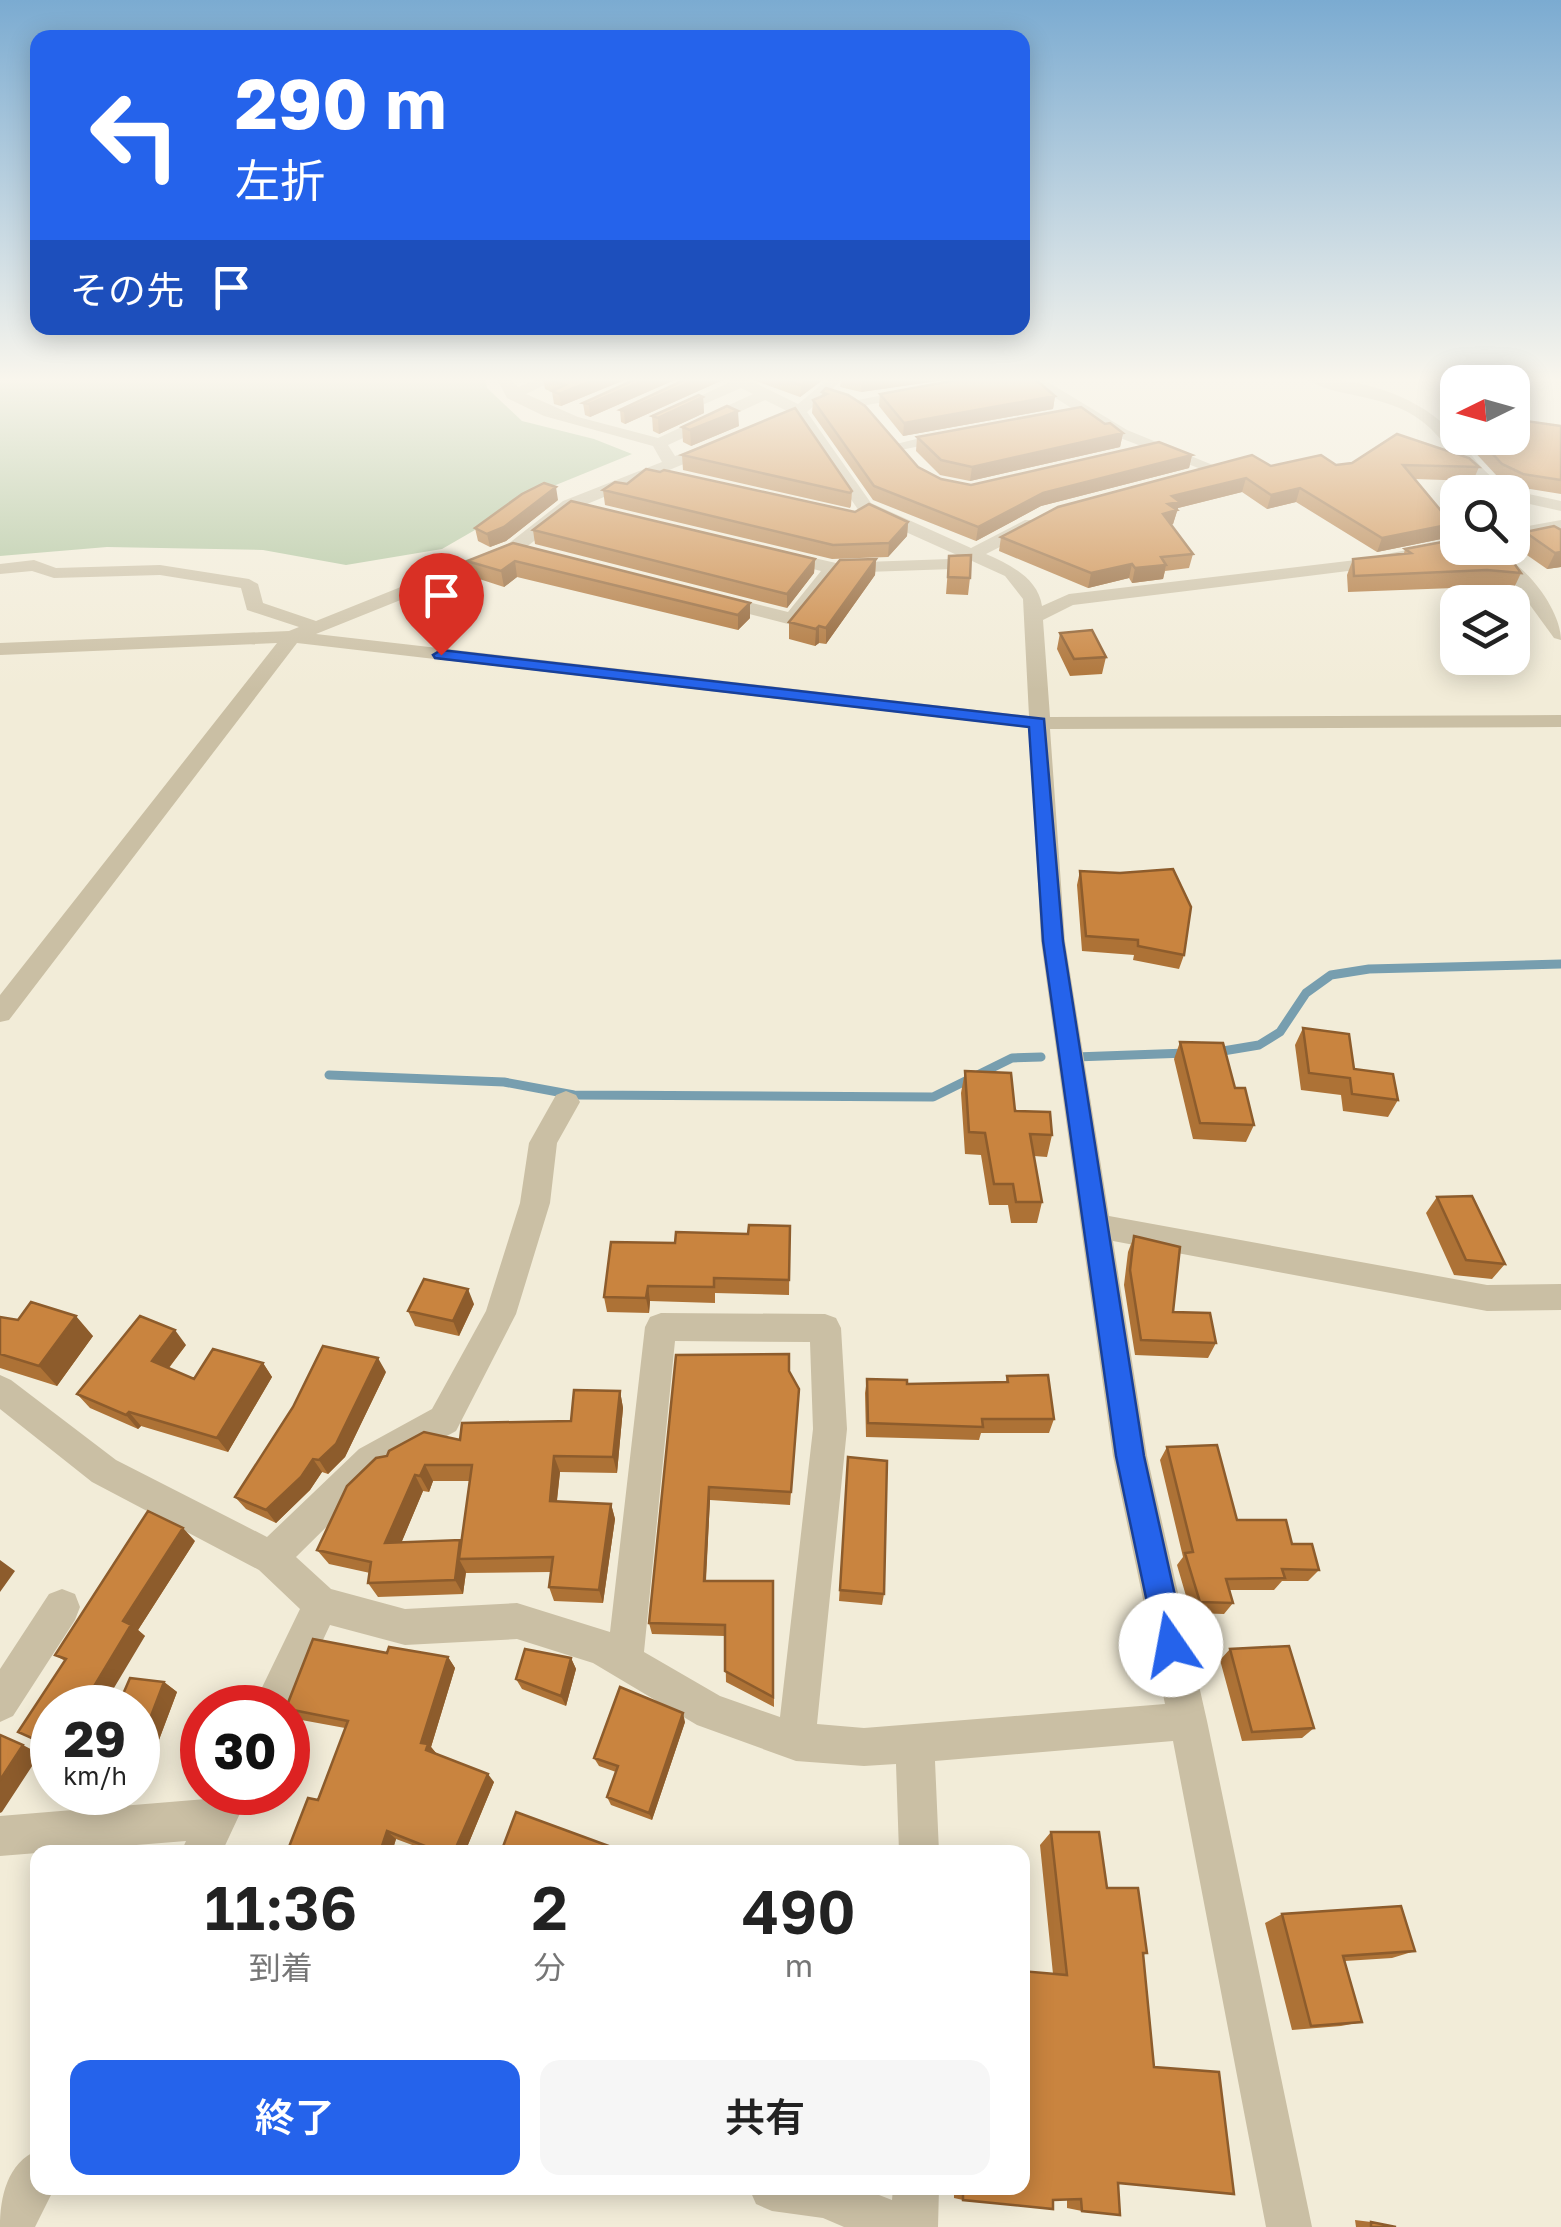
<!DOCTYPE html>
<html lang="ja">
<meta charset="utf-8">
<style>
:root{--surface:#fff;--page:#f6f6f6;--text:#222;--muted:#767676;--accent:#2563eb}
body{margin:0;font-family:"Golos Text","Noto Sans JP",sans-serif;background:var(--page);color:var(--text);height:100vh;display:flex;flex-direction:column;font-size:38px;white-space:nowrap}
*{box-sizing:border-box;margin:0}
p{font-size:32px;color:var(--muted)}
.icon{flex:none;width:55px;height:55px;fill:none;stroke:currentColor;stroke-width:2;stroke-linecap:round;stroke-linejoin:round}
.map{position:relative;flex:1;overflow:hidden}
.panel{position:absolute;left:30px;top:1845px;width:1000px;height:350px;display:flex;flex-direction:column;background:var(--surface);border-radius:20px;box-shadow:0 5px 25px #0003}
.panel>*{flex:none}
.guide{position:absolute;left:30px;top:30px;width:1000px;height:305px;border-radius:20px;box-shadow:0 5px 25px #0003;background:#2563eb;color:#fff;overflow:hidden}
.needle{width:65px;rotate:265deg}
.buttons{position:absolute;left:1440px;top:365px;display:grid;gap:20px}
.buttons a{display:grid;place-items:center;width:90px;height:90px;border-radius:20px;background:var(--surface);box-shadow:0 5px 25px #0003;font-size:50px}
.speed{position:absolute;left:30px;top:1685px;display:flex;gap:20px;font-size:50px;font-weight:700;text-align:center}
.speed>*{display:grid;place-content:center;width:130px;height:130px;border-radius:50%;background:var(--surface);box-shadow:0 5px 25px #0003;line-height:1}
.speed small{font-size:25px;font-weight:400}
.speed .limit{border:15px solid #d22;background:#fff;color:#111}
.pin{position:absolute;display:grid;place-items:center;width:85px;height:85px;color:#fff;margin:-102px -42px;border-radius:50% 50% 50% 0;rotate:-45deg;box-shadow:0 0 10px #0007}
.pin .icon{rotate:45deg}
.me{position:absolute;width:110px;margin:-55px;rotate:348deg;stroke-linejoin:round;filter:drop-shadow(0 0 8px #0008)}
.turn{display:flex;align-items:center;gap:35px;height:210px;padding:0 40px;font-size:45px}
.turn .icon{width:130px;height:130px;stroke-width:2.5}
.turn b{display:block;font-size:70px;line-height:85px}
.then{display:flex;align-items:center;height:95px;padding:0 40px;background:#0003;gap:20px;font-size:38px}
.eta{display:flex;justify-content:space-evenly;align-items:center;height:170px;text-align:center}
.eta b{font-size:60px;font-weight:600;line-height:70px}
.cta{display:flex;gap:20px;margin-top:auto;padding:20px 40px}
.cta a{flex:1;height:115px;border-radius:20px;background:var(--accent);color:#fff;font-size:40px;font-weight:600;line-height:115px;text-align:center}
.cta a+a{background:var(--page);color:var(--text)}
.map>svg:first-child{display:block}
.green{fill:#a9c198}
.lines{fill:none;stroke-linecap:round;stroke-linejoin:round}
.stream{stroke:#779eaf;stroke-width:9}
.minor{fill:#cabfa4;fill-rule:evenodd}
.wall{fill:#ad7236;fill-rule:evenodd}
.shaded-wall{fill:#8d5c2c}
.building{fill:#c9843f;stroke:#8d5c2c;stroke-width:2.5}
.route{fill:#2563eb;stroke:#184099;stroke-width:2.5}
</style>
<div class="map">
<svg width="1561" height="2227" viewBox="0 0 1561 2227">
<rect width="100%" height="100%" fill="#f2ecd8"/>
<path class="green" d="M0,379H485L487,388L522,421L594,439L632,454L546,489L442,549L346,565L263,550L107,547L0,556Z"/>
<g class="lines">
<path class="stream" d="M1217,1052L1259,1045L1280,1032L1306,993L1331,975L1369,969L1561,964
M1075,1057L1187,1053
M329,1075L504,1082L574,1095L933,1097L1012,1058L1041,1057"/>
<path class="minor" d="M497,379H511L518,387L538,379H557L526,394L578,417L658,438L753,394L741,388L675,417L662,414L730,382L728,379H747L798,404L828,379H843L807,412L871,503L971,548L1025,520H1037V528L986,554C1009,564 1038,578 1042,606L1069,594L1356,560L1458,540V548H1465L1356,570L1073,605L1043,620L1050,717L1561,715V727L1050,729L1065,941L1109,1216L1487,1285L1561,1284V1310L1487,1311L1113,1241L1147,1456L1207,1721L1312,2227H1266L1173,1741L935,1761L939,1852H899L896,1764L864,1766L796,1761L697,1725L593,1663L517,1639L405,1645L330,1625L288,1715V1708H252L300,1609L259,1570L92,1482L0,1409V1375L11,1380L116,1460L267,1537L359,1449L432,1409L486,1311L520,1203L529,1143L556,1095L566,1091L576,1095L580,1102L557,1143L550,1203L516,1314L456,1431L383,1471L296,1557L331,1589L405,1609L517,1603L610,1632L645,1327L650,1317L661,1313L825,1314L836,1318L841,1328L847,1429L817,1724L864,1728L1165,1704L1113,1456L1041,941L1030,728L297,643L9,1020L0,1022V995L277,643L0,655V643L289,631L299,627L247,610L241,588L160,575L54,578L32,571L0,574V564L34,560L56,568L160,565L249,579L258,584L263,603L316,621L508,544L563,501L662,462L653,446L544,416L507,398ZM765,400L787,411L777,415V421L796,418L859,511L957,555L950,559L836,563L779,550L773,551V559L821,571L788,612L717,594L710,596V604L792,625L799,623L837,573L953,569L972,561L1005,576L1023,599L1029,716L316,634L520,552L575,509L720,449L722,446L714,441L675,456L668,445ZM675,1341L810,1342L813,1429L780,1717L720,1696L644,1652Z
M1026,379H1043L1127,430L1225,470L1198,480H1186V474L1201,469L1115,436Z
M1306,379C1356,376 1419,395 1454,434C1470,451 1481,472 1502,484C1520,494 1541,496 1561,501V511L1512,500V492C1468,492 1455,447 1423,422C1385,392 1336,399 1306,379Z
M913,389L918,390V396L861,406L853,401Z
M953,430L961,435L959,438L896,451L888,446Z
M1561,520V530L1512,539V529Z
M1476,548C1513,546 1561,605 1561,640L1554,638L1506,572Z
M62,1589L75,1594L80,1607L75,1620L13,1716L0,1722V1669L49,1594Z
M210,1792H250L222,1852H181L186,1841L0,1856V1816L206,1799Z
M38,2150V2188L54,2189L35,2227H0C0,2197 7,2163 38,2150Z
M749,2188H861L892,2200L893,2188H939L938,2227H844L823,2218L772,2211L756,2204Z"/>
</g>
<path class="wall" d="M543,379H627L561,406L554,404L552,392L545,389Z
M636,379H677L590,417L585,415L583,403Z
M686,379H725L625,424L621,422L620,410Z
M750,379H824L800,397Z
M841,379H951L861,392L840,387Z
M826,388L918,467L941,479L971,485L1192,455L1189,468L1041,506L976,541L873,500L812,413L813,400L822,396V392Z
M880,394L1055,396L1053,409L903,436L879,406Z
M703,397L704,413L659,434L653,431L652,416Z
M1105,424L1123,433L1120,447L970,481L940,475L916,451L917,437Z
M739,426L691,446L683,442L682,427Z
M1561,426V494L1517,487L1497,476L1470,447L1466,438H1512Z
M682,455L852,491L851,506L850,508L683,470Z
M1352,463L1479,467L1473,481L1415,479L1446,538L1377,552L1296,502L1267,509L1242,492L1178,508L1173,524L1171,525L1193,554L1189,568L1165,571L1163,579L1132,583L1129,578L1088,588L999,551L1001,537L1271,466L1336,465Z
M627,484L855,512L908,522L907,536L888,557L832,559L605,505L603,490Z
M558,500L506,541L490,547L478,541L475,528Z
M533,530L815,559L814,573L787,608L535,544Z
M1561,530V567L1547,569L1517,548L1525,532Z
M513,543L750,618L738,630L517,577L504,587L470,576L467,561Z
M1405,549L1521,573L1513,590L1480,587L1348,592L1347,575L1353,559L1404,553Z
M949,556L970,578L968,595L946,594Z
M876,559L875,575L826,644L819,643L815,646L789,639V622Z
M1060,633L1106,657L1102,674L1070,676L1057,649Z
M1080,871L1184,955L1179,969L1133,960L1134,955L1082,951L1077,885Z
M1303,1028L1354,1069L1398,1100L1388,1117L1343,1111L1341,1095L1301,1090L1295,1045Z
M1180,1042L1235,1088L1254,1125L1246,1142L1193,1139L1174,1059Z
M965,1071L1015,1111L1052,1135L1047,1157L1034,1156L1042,1202L1037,1223H1011L1008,1205H989L981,1155L965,1154L961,1093Z
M1437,1197L1505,1264L1492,1279L1454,1275L1426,1213Z
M790,1226L789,1295L715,1293V1303L650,1301L649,1313L607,1312L604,1297L675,1243L748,1234Z
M1134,1236L1173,1312L1216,1343L1208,1358L1135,1355L1124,1285L1128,1252Z
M474,1304L459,1336L415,1326L408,1311Z
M0,1317L93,1336L57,1386L0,1368Z
M186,1345L169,1368L194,1379L263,1363L272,1377L228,1452L141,1426L138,1429L90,1408L77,1394Z
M676,1355L789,1371L799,1389L790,1505L710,1500L706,1581H773L774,1707L726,1682L725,1636L652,1634L649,1623Z
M386,1372L345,1457L328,1474L322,1472L310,1490L276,1523L246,1509L235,1497Z
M1007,1376L1054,1419L1049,1433H981L979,1440L866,1437L865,1393L867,1379L907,1384L1006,1382Z
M620,1391L623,1408L617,1473L560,1472L557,1501L611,1504L615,1519L603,1603L554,1601L549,1587L551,1572L466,1573V1572L463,1594L378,1597L368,1583L370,1573L329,1564L317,1550L347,1486L460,1440L571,1421ZM433,1481H470L461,1542L401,1543L423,1491L429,1492Z
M1167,1447L1237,1520L1292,1544L1319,1570L1308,1581H1282L1274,1590H1230L1233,1603L1224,1614L1191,1613L1177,1565L1183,1557L1160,1460Z
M848,1457L884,1594L882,1605L839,1601Z
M195,1541L138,1630L145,1636L52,1708V1749L18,1732L65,1661L55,1655Z
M1230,1649L1314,1728L1302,1738L1242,1741L1220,1660Z
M387,1653L448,1657L455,1668L431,1747L436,1753L494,1782L465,1852H431L396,1839L392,1852H287L318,1800L345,1728L296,1719L288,1711V1708Z
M571,1658L576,1669L566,1706L522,1689L516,1679Z
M164,1682L177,1692L151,1761L138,1759V1708Z
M685,1722L652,1820L611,1805L607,1797L616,1772L599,1766L594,1758Z
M1051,1832L1107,1888L1147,1953L1143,1955L1118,2183L1082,2211L1067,2208V2200H963L954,2198V2188H1022L1053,1974L1040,1845Z
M1282,1914L1415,1951L1392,1958L1345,1961L1362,2022L1341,2026L1292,2030L1265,1923Z
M1355,2220L1371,2222L1396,2227H1356Z"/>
<path class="shaded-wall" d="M596,379H627L561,406L559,394Z
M647,379H677L590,417L589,404Z
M697,379H725L625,424L624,411Z
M808,379H824L800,397L801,385Z
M869,379H951L861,392L862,380Z
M1055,396L1053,409L903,436L904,423Z
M703,397L704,413L659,434L658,418Z
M738,411L739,426L691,446L690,430Z
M1123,433L1120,447L970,481L972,467Z
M1192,455L1189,468L1041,506L976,541L978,527L1043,493Z
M1246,478L1242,492L1178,508L1173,524L1159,528L1163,514L1172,496Z
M556,487L558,500L506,541L490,547L487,534Z
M1300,488L1296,502L1267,509L1271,495Z
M908,522L907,536L888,557L889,543Z
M1452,524L1446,538L1377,552L1382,538Z
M1561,552V567L1547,569L1555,553Z
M815,559L814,573L787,608V594Z
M876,559L875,575L826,644V628Z
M515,561L517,577L504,587L501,571Z
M1132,564L1129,578L1088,588L1091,573Z
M1166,565L1163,579L1132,583L1135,568Z
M750,603V618L738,630V615Z
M819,626V643L815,646L816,629Z
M648,1286L650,1301L649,1313L646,1298Z
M468,1289L474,1304L459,1336L453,1321Z
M76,1316L93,1336L57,1386L39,1366Z
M175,1330L186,1345L163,1375L152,1361Z
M378,1358L386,1372L345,1457L328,1474L319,1460Z
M263,1363L272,1377L228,1452L217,1438Z
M620,1391L623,1408L617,1473L613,1457Z
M129,1412L141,1426L138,1429L126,1415Z
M554,1456L560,1472L555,1516L550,1501Z
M313,1459L322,1472L310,1490L276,1523L266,1510Z
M425,1465L433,1481L429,1492L420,1476Z
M415,1475L423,1491L395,1558L385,1543Z
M709,1487L710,1500L705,1593L704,1581Z
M611,1504L615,1519L603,1603L599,1590Z
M183,1528L195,1541L138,1630L145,1636L102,1708H81L123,1621Z
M460,1540L459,1559L466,1572L463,1594L455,1580Z
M0,1560L15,1571L0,1592Z
M448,1657L455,1668L431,1747L436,1753L434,1759L421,1743Z
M571,1658L576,1669L566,1706L561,1696Z
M164,1682L177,1692L151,1761L138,1753V1750Z
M683,1713L685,1722L652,1820L649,1813Z
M23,1745L40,1754L2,1812L0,1813V1780Z
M488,1774L494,1782L465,1852H454Z
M387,1831L396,1839L392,1852H380Z"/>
<path class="building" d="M548,379H596L559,394L552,391L565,385Z
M636,379H647L589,404L583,403Z
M686,379H697L624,411L620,410Z
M784,379H808L801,385Z
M962,379H1035L1055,396L904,423L880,394Z
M826,388L848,395L865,406L918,467L941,479L971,485L1159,442L1192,455L1043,493L978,527L874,486L813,400L827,394L822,392Z
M699,395L703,397L658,418L652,416Z
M727,406L738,411L690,430L682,427Z
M1081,407L1105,424L1110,423L1123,433L972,467L941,460L917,437Z
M795,408L852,491L850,493L682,455Z
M1512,419L1561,426V480L1523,474L1502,464L1478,438H1512Z
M1397,434L1469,458L1479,467L1403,465L1452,524L1382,538L1300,488L1271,495L1246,478L1172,496L1180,502L1168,504L1177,510L1163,514L1193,554L1161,557L1166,565L1135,568L1132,564L1091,573L1001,537L1058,507L1252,455L1271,466L1321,455L1336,465L1352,463Z
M646,469L660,472L664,470L855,512L869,504L908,522L889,543L833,545L603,490L615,482L627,484Z
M544,483L556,487L504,527L487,534L475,528L522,494Z
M571,501L815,559L787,594L533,530Z
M1554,526L1561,530V552L1555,553L1525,532Z
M1458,539V548H1497L1511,559L1521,573L1487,570L1354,576L1353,559L1411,553L1405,549Z
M513,543L750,603L738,615L515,561L501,571L467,561Z
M971,555L970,578L948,577L949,556Z
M876,559L826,628L819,626L816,629L789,622L840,560Z
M1092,630L1106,657L1074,659L1060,633Z
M1173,869L1191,907L1184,955L1138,946V940L1086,936L1080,871L1120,873Z
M1303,1028L1349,1034L1354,1069L1393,1074L1398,1100L1352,1094L1350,1078L1309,1073Z
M1180,1042L1223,1043L1235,1088H1245L1254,1125L1200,1123Z
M965,1071L1011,1073L1015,1111L1050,1112L1052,1135L1030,1134L1042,1202H1016L1013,1184H994L985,1133L969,1132Z
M1472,1196L1505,1264L1466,1260L1437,1197Z
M749,1225L790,1226L789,1280L714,1278V1287L648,1286L646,1298L604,1297L611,1242L675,1243L676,1232L748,1234Z
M1134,1236L1180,1247L1173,1312L1210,1313L1216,1343L1141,1340L1130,1270Z
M424,1279L468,1289L453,1321L408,1311Z
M31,1302L76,1316L39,1366L0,1354V1317L18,1320Z
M140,1316L175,1330L152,1361L194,1379L213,1349L263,1363L217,1438L129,1412L126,1415L77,1394Z
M323,1346L378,1358L336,1444L319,1460L313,1459L301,1477L266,1510L235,1497L293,1407Z
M789,1354V1371L799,1389L791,1492L709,1487L704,1581H773V1697L725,1671V1625L649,1623L676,1355Z
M1048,1375L1054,1419H982L983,1427L868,1423L867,1379L907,1380V1384L1008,1382L1007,1376Z
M574,1390L620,1391L613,1457L554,1456L550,1501L611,1504L599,1590L549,1587L553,1557L459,1559L472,1465H425L420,1476L415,1475L385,1543L460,1540L455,1580L368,1583L371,1562L317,1550L347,1486L376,1458L387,1456L389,1451L424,1432L460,1440L462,1423L571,1421Z
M1217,1445L1237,1520H1286L1292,1544H1312L1319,1570L1282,1569L1285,1578L1226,1579L1233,1603L1200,1602L1185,1553L1193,1552L1167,1447Z
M848,1457L887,1461L884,1594L840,1590Z
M148,1511L183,1528L123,1621L131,1625L81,1708H52V1747L18,1732L66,1659L55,1655Z
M313,1639L387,1653L389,1647L448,1657L421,1743L428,1744L426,1750L488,1774L454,1852H440L387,1831L380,1852H287L308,1798L318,1800L348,1721L288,1709L286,1708Z
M1289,1646L1314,1728L1252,1732L1230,1649Z
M525,1649L571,1658L561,1696L516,1679Z
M130,1678L164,1682L138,1750V1708H117Z
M620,1687L683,1713L649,1813L607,1797L618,1766L594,1758Z
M0,1735L23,1745L0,1780Z
M516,1812L625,1852H501Z
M1051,1832H1099L1107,1888H1138L1147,1953H1143L1154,2067L1219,2072L1234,2194L1118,2183L1120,2215L1082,2211L1081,2199L1053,2200V2209L963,2200V2188H1022V1971L1067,1975Z
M803,1848L833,1852H802Z
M1401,1906L1415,1951L1343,1956L1362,2022L1311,2026L1282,1914Z
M1371,2222L1396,2227H1371Z"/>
<linearGradient id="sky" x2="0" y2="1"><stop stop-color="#7babd1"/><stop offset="0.55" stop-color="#f9f6ed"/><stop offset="1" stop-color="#f9f6ed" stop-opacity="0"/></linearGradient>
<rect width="1561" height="690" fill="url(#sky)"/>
<path class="route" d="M441,650L1044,719L1063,941L1144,1456L1186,1645L1182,1656L1171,1660L1160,1656L1156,1645L1116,1456L1043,941L1029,727L435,658L433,655Z"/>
</svg>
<div class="buttons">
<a><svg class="needle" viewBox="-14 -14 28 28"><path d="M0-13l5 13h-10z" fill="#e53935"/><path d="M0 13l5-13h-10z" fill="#767676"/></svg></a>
<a><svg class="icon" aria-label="search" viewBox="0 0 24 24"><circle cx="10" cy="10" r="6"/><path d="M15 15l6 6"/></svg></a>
<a><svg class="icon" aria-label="layers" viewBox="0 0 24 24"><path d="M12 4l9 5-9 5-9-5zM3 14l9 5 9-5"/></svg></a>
</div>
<div class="speed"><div>29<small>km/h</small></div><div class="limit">30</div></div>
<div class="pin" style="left:441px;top:655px;background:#d93025"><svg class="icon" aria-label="arrive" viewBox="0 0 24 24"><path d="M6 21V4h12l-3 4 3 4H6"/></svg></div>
<svg class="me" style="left:1171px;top:1645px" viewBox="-20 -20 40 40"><circle r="19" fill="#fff"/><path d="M0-13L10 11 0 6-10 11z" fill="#2563eb"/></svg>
<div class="guide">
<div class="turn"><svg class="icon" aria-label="left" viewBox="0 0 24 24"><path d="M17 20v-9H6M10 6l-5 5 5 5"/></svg><div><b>290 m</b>左折</div></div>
<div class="then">その先<svg class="icon" aria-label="arrive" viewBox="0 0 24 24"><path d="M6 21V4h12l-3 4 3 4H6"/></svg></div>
</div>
<section class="panel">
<div class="eta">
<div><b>11:36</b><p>到着</p></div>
<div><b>2</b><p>分</p></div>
<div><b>490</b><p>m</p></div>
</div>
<div class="cta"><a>終了</a><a>共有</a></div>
</section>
</div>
